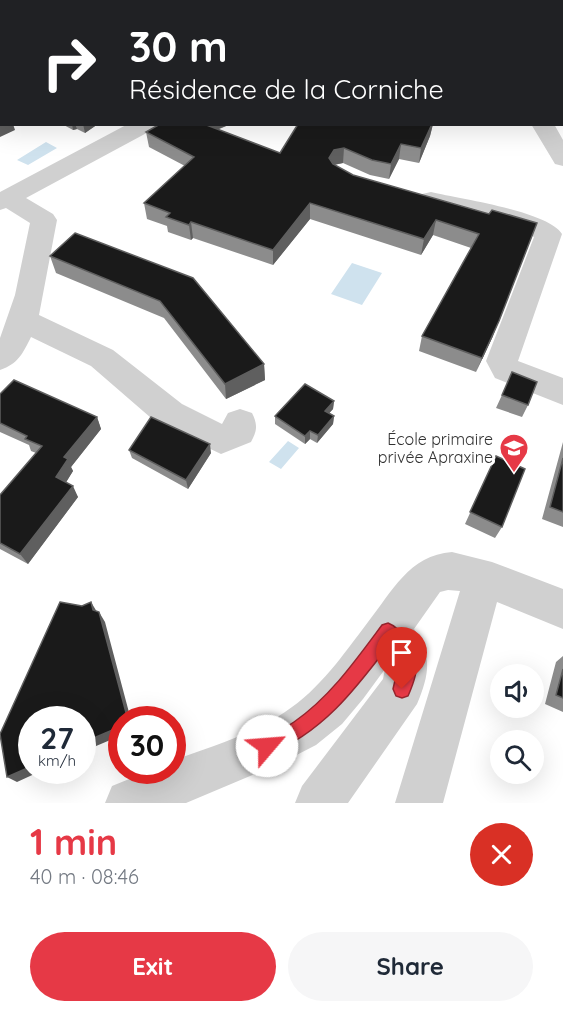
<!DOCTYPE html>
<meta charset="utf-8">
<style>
:root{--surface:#fff;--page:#f6f6f7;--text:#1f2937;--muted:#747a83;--accent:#e63946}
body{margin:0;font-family:Quicksand,sans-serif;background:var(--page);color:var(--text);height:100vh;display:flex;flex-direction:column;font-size:22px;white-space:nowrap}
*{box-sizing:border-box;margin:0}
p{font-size:20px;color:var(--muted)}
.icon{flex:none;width:33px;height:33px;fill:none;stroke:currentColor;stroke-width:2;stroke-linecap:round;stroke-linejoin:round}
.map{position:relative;height:803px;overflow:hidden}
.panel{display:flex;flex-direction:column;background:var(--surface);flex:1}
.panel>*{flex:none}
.guide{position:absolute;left:0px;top:0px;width:564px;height:126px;box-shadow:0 6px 24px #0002;background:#202124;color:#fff;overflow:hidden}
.controls{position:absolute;left:490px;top:664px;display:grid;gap:12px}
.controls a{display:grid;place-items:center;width:54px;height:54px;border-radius:50%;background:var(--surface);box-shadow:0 6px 24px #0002;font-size:30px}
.speed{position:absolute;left:18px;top:706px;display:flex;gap:12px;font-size:30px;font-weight:700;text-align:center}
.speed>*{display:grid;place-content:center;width:78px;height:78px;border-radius:50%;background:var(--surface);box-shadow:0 6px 24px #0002;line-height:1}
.speed small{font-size:15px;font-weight:400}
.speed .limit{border:9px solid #d22;background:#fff;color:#111}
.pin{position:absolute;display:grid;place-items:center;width:51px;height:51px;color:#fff;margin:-62px -26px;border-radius:50% 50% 50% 0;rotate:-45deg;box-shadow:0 0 6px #0007}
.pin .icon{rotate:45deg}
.me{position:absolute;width:66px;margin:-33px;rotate:63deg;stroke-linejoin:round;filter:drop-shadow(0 0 4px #0008)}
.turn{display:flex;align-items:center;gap:21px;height:126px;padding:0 30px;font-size:27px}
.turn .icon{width:78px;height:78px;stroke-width:2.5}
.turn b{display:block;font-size:42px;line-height:51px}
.round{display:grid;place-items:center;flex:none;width:63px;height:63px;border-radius:32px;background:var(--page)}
.head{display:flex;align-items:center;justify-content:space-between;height:102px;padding:0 30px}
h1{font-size:36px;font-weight:700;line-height:45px;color:var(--accent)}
.primary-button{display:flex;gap:12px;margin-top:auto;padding:12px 30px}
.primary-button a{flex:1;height:69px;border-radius:36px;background:var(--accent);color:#fff;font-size:24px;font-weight:700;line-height:69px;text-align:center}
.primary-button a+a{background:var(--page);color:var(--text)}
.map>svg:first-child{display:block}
.water{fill:#cfe2ee}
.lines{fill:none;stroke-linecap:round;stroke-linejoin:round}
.minor{fill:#d0d0d0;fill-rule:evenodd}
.major{fill:#ababab;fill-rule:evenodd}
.wall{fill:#8c8c8c}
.shaded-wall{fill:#5f5f5f}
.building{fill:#1a1a1a;stroke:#5f5f5f;stroke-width:1.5}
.route{fill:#e63946;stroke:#96252e;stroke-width:1.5}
.labels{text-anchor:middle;stroke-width:6;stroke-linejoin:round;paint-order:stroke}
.poi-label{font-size:16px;fill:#333;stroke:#fff;text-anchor:end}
</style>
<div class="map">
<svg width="563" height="803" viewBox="0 0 563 803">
<rect width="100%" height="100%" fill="#fff"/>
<path class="water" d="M46,142L57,148L28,165L17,160Z
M352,263L382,273L362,305L331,294Z
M288,441L299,448L281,469L269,462Z"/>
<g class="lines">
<path class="minor" d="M391,0H411L412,2H392Z
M0,88H2V100H0Z
M128,124H157L154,129L26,198L53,214L57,220L39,315L113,350L182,404L222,424L228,413L240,409L252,413C258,425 257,431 251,442L221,454L158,424L91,366L31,337C23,353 18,364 0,370V338L15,295L30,223L6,208L0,210V192Z
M531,124H554L563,140V166L555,164Z
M431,192C460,199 548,211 562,234L518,361L563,378V405L495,378L486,361L534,237L521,229L422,206L418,200L422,194Z
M452,552L492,562L563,589V629L497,602L443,803H395L460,591L448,590L440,592L414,629C433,656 429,675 417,704L348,803H295L302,786L383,679L385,669L363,699L342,724L316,745L283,762L186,803H105L112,786L149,771H172V761C209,747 252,735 285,712C320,689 343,655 368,622C392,592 409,555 452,552Z"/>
<path class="major" d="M420,0H440L441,2H421Z
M562,31H563V43H562Z"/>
</g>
<path class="wall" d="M62,124H98L85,133L77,129L73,130Z
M160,124H231L217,130L280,153L298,124H433L430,136L419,163L399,159L389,179L370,175L343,163L334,165L353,175L489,214L493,336L476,372L419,351L422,336L471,248L433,235L421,255L310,219L273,265L193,238L191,240L168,232L167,226L147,219L144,203L185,166L149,147L146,132Z
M50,256L193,278L264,364L265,380L226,399L164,318L56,273Z
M0,394L97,417L101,429L71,467L73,471L66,482L78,497L28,564L0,549V495L36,453L31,451L29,445L0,432Z
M502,395L528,405L522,417L496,408Z
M334,401L333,409L329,413L334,416L333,424L317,443L310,439L305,444L275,424V416Z
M563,442V527L542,519Z
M129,450L211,453L188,489L132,458Z
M496,456L502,527L495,538L465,524Z
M563,656V712L545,704L556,662Z"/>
<path class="shaded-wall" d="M2,27V42L0,43V28Z
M3,124H13L15,130L0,137V126Z
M72,124H75L77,129L73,130Z
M83,124H98L85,133Z
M208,124H231L208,133Z
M432,124H433L430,136L419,163L421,148Z
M401,144L399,159L389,179L391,164Z
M344,148L343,163L333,165L329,158L334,150Z
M310,203V219L273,265V250Z
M436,220L433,235L421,255L424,239Z
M191,222L193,238L191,240L189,225Z
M537,223L493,336L476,372L482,358Z
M264,364L265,380L226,399L225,384Z
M334,401L333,409L324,419L325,411Z
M334,416L333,424L317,443L318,435Z
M97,417L101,429L71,467L73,471L62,489L56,477L64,457Z
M310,431V439L305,444V436Z
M210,444L211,453L188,489L186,480Z
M73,486L78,497L28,564L20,554Z
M91,602L97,612L93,610Z
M99,612L105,622L131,720H128Z
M122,726V735L82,752V743Z
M32,766V771H41L17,782L7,777Z"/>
<path class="building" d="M0,0H67L68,2H2V27L0,28Z
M137,0H197L201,2L135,1Z
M562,56H563V80H562Z
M0,114H2V124H3L0,126Z
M160,124H204L280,153L298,124H432L421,148L401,144L391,164L372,160L344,148L334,150L329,158L333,164L353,175L489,214L492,210L537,223L499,321L482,358L422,336L479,234L436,220L424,239L310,203L273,250L191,222L189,225L166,217L170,213L144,203L194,157L146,132Z
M75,233L193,278L264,364L225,384L160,301L50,256Z
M512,372L537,382L528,405L502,395Z
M14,380L97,417L64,457L68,459L56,477L73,486L20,554L0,543V495L42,446L25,439L27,436L0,423V394Z
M305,384L334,401L325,411L334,416L318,435L310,431L305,436L275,416Z
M151,417L210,444L186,480L129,450Z
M496,456L525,469L502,527L470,512Z
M563,458V512L550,507Z
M60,602L82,606L91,602L93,610L99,612L128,720H122V726L82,743V720H32V766L7,777L0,734Z
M563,669V698L556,695Z"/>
<path class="route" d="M388,623C401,628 414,648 416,662C418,671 412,687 408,696L402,698L396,696L393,689L399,663L389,645C354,691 322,733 267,755L260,752L258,746L260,739C271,734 284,729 294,722C330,697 356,660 382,625Z"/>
<defs>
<g id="school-pin" transform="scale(1.5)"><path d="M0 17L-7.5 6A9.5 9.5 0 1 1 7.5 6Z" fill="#e63946" stroke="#fff"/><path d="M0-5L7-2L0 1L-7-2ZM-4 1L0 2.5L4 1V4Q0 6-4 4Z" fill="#fff"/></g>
</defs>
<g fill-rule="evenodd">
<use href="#school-pin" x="514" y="448"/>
</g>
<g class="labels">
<g class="poi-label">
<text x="493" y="445">École primaire<tspan x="493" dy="18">privée Apraxine</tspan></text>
</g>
</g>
</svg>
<div class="controls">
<a><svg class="icon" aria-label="sound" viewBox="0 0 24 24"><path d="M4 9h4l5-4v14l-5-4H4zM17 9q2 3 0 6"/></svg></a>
<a><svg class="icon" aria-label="search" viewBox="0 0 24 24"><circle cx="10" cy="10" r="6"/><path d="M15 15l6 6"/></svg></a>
</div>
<div class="speed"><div>27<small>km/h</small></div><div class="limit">30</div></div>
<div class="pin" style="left:402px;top:689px;background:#d93025"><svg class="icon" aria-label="arrive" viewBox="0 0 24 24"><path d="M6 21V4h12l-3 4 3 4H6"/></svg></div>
<svg class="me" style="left:267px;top:746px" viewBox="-20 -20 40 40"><circle r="19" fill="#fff"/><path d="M0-13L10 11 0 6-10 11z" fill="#e63946"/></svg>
<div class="guide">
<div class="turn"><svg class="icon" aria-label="right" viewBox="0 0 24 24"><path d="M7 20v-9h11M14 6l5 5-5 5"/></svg><div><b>30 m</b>Résidence de la Corniche</div></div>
</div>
</div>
<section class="panel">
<div class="head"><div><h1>1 min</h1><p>40 m · 08:46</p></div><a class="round" style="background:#d93025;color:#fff"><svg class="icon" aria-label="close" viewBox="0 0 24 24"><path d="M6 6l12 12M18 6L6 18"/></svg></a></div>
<div class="primary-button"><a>Exit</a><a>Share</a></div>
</section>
